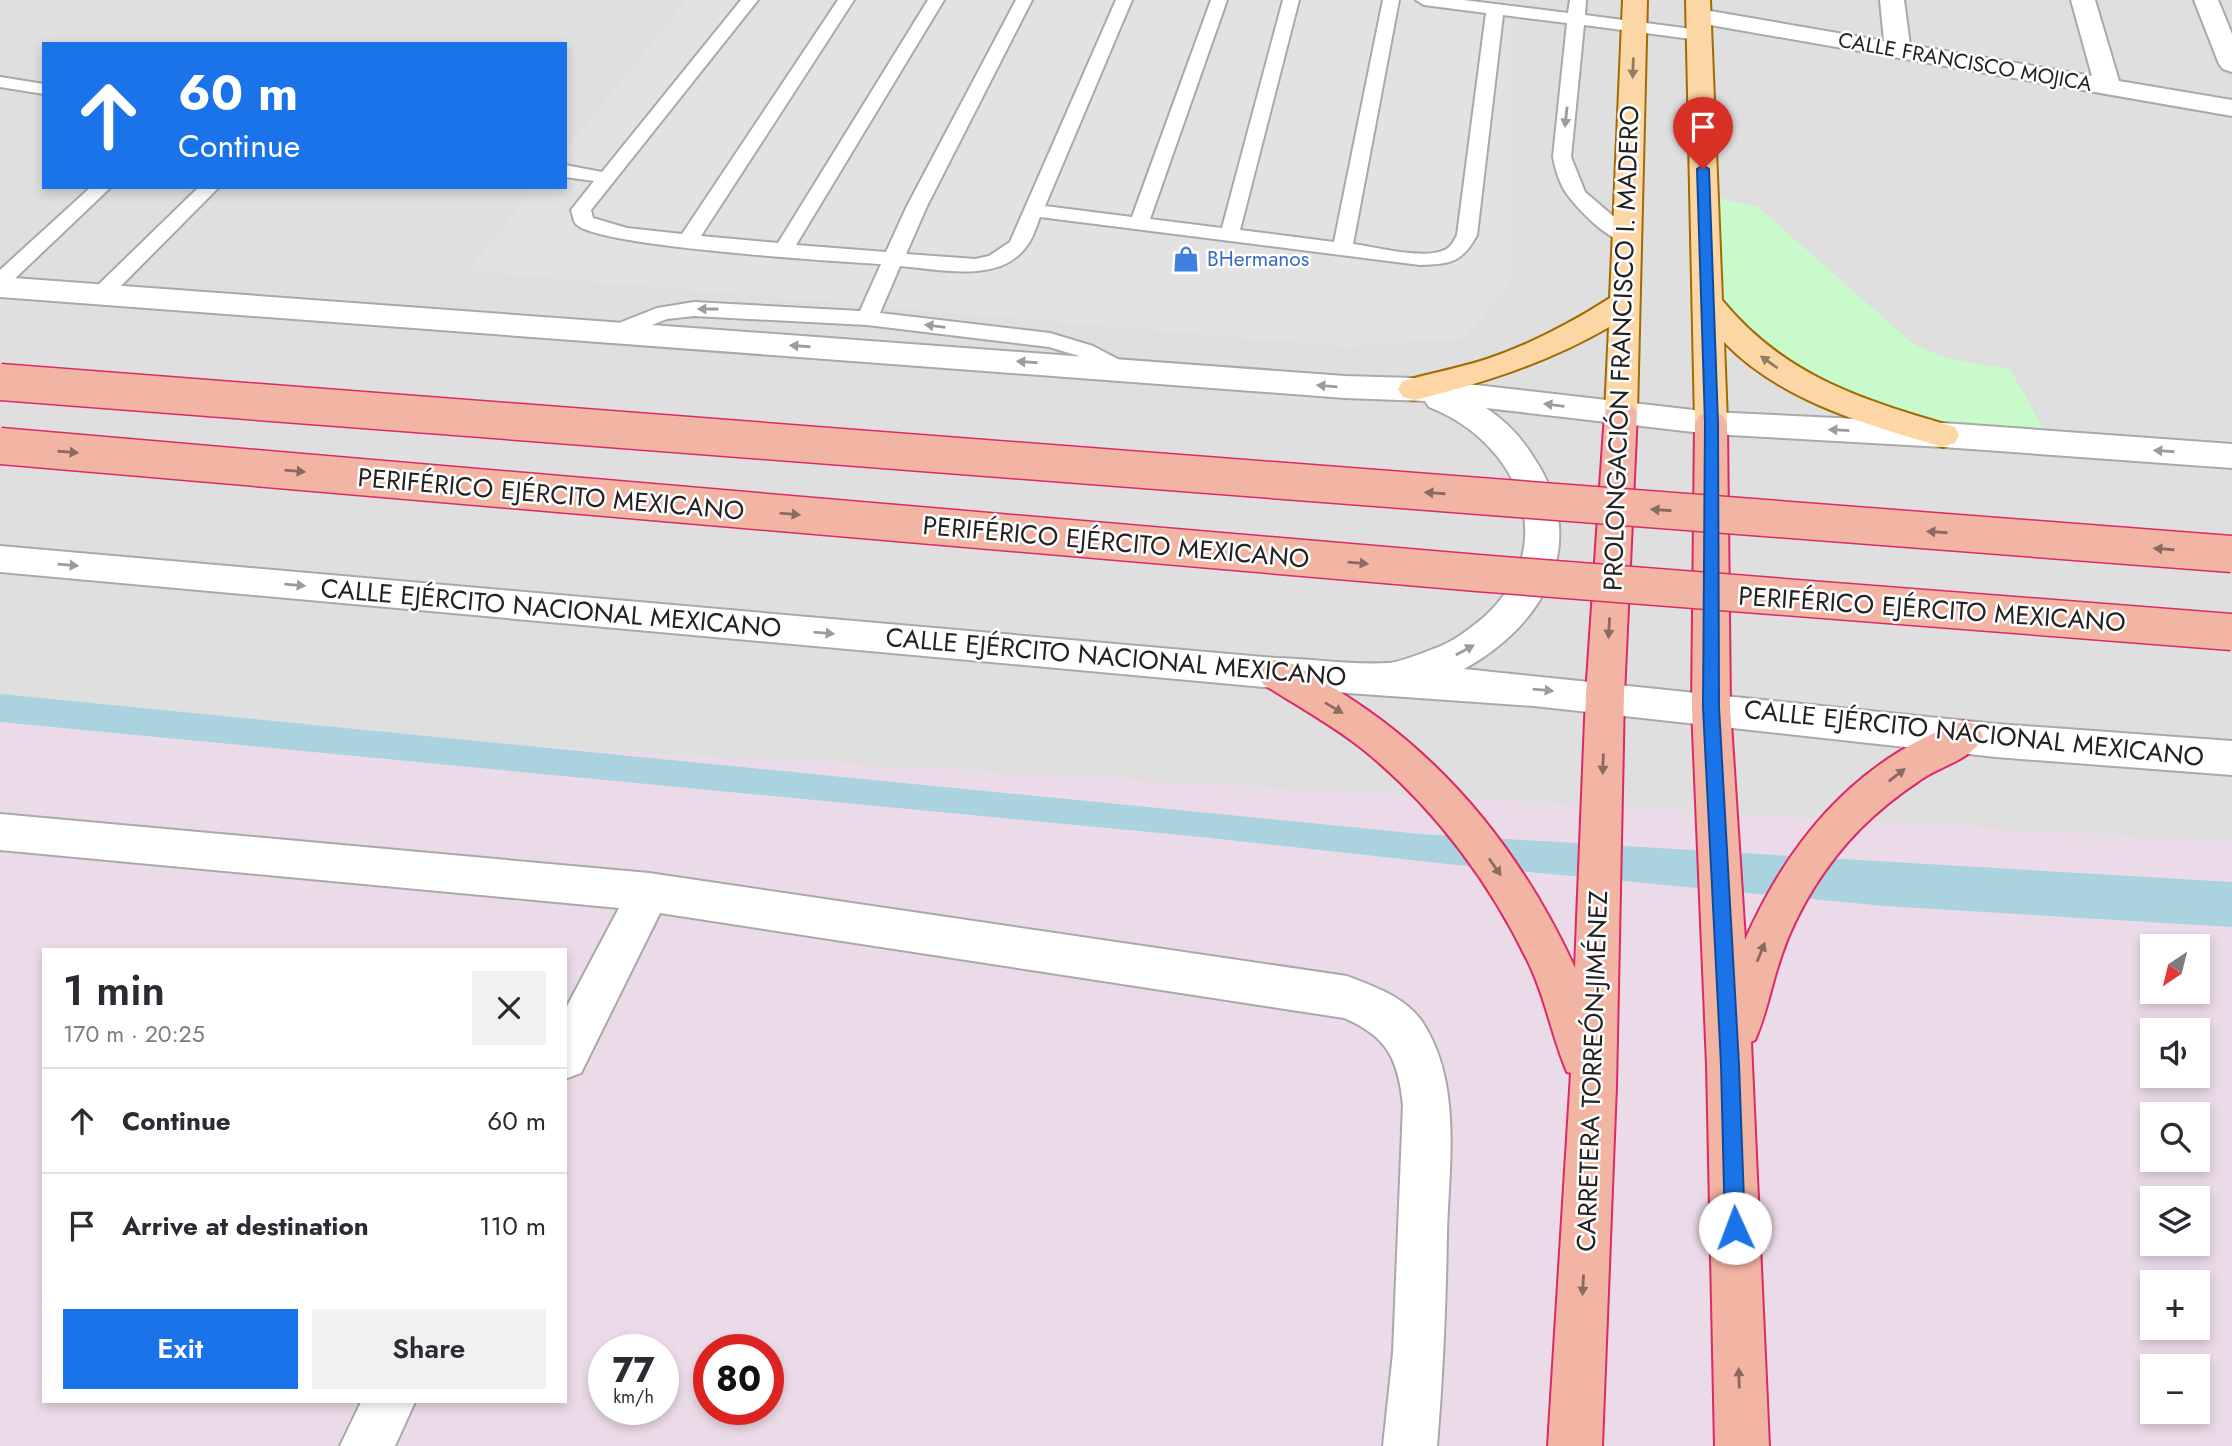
<!DOCTYPE html>
<meta charset="utf-8">
<style>
:root{--surface:#fff;--page:#f2f2f3;--text:#2b2b33;--muted:#7c7c81;--line:#e1e1e2;--accent:#1a73e8}
body{margin:0;font-family:Jost,sans-serif;background:var(--page);color:var(--text);height:100vh;display:flex;flex-direction:column;font-size:26px;white-space:nowrap}
*{box-sizing:border-box;margin:0}
p{font-size:23px;color:var(--muted)}
.icon{flex:none;width:38px;height:38px;fill:none;stroke:currentColor;stroke-width:2;stroke-linecap:round;stroke-linejoin:round}
.map{position:relative;flex:1;overflow:hidden}
.drawer{position:absolute;left:42px;top:948px;width:525px;height:455px;display:flex;flex-direction:column;background:var(--surface);border-radius:0px;box-shadow:0 4px 10px #0003}
.drawer>*{flex:none}
.banner{position:absolute;left:42px;top:42px;width:525px;height:147px;border-radius:0px;box-shadow:0 4px 10px #0003;background:#1a73e8;color:#fff;overflow:hidden}
.needle{width:46px;rotate:215deg}
.tools{position:absolute;left:2140px;top:934px;display:grid;gap:14px}
.tools a{display:grid;place-items:center;width:70px;height:70px;border-radius:0px;background:var(--surface);box-shadow:0 4px 10px #0003;font-size:35px}
.speed{position:absolute;left:588px;top:1334px;display:flex;gap:14px;font-size:35px;font-weight:700;text-align:center}
.speed>*{display:grid;place-content:center;width:91px;height:91px;border-radius:50%;background:var(--surface);box-shadow:0 4px 10px #0003;line-height:1}
.speed small{font-size:18px;font-weight:400}
.speed .limit{border:10px solid #d22;background:#fff;color:#111}
.pin{position:absolute;display:grid;place-items:center;width:60px;height:60px;color:#fff;margin:-72px -30px;border-radius:50% 50% 50% 0;rotate:-45deg;box-shadow:0 0 7px #0007}
.pin .icon{rotate:45deg}
.me{position:absolute;width:77px;margin:-38px;rotate:358deg;stroke-linejoin:round;filter:drop-shadow(0 0 5px #0008)}
.turn{display:flex;align-items:center;gap:24px;height:147px;padding:0 21px;font-size:32px}
.turn .icon{width:91px;height:91px;stroke-width:2.5}
.turn b{display:block;font-size:49px;line-height:60px}
.round{display:grid;place-items:center;flex:none;width:74px;height:74px;border-radius:0px;background:var(--page)}
.summary{display:flex;align-items:center;justify-content:space-between;height:119px;padding:0 21px}
h1{font-size:42px;font-weight:600;line-height:52px}
.cta{display:flex;gap:14px;margin-top:auto;padding:14px 21px}
.cta a{flex:1;height:80px;border-radius:0px;background:var(--accent);color:#fff;font-size:28px;font-weight:600;line-height:80px;text-align:center}
.cta a+a{background:var(--page);color:var(--text)}
ul{padding:0;list-style:none}
li{display:flex;align-items:center;gap:21px;height:105px;padding:0 21px;border-top:2px solid var(--line)}
li div{flex:1}
li b{display:block;font-size:26px}
li em{font-style:normal}
.map>svg:first-child{display:block}
.residential{fill:#e0dfdf;fill-rule:evenodd}
.industrial{fill:#ebdbe8;fill-rule:evenodd}
.park{fill:#c8facc}
.parking{fill:#e2e2e2}
.water{fill:#aad3df}
.lines{fill:none;stroke-linecap:round;stroke-linejoin:round}
.service-casing{stroke:#a9a9a9;stroke-width:4}
.pedestrian-casing{stroke:#a9a9a9;stroke-width:4}
.minor-casing{stroke:#a9a9a9;stroke-width:4}
.tertiary-casing{stroke:#a9a9a9;stroke-width:4}
.primary-casing{stroke:#a06b00;stroke-width:4}
.trunk-casing{stroke:#dc2a67;stroke-width:4}
.service{fill:#fff;fill-rule:evenodd}
.pedestrian{fill:#fff;fill-rule:evenodd}
.minor{fill:#fff;fill-rule:evenodd}
.tertiary{fill:#fff;fill-rule:evenodd}
.primary{fill:#fcd6a4;fill-rule:evenodd}
.trunk{fill:#f2b4a3;fill-rule:evenodd}
.trunk-bridge-casing{stroke:#dc2a67;stroke-width:39;stroke-linecap:butt}
.trunk-bridge{stroke:#f2b4a3;stroke-width:36}
.oneway{fill:#8f7c63}
.oneway2{fill:#9c9c9c}
.oneway3{fill:#8a6b62}
.route{fill:#1a73e8;stroke:#114b97;stroke-width:2}
.labels{text-anchor:middle;stroke-width:5;stroke-linejoin:round;paint-order:stroke}
.far-street-label{font-size:21px;fill:#222;stroke:#fff}
.far-shop-label{font-size:21px;fill:#366cbe;stroke:#fff;text-anchor:start}
.street-label{font-size:26px;fill:#222;stroke:#fff}
</style>
<div class="map">
<svg width="2232" height="1446" viewBox="0 0 2232 1446">
<rect width="100%" height="100%" fill="#f2efe9"/>
<path class="residential" d="M0,0H2232V1446H0ZM44,44H565V187H44ZM2152,947H2198V992H2152ZM44,950H565V1402H44ZM2152,1031H2198V1076H2152ZM2152,1115H2198V1160H2152ZM2152,1199H2198V1244H2152ZM2152,1283H2198V1328H2152ZM604,1349H663V1409H604ZM709,1349H768V1409H709ZM2152,1367H2198V1412H2152Z"/>
<path class="industrial" d="M0,716L2232,842V1446H0ZM2152,947H2198V992H2152ZM44,950H565V1402H44ZM2152,1031H2198V1076H2152ZM2152,1115H2198V1160H2152ZM2152,1199H2198V1244H2152ZM2152,1283H2198V1328H2152ZM604,1349H663V1409H604ZM709,1349H768V1409H709ZM2152,1367H2198V1412H2152Z"/>
<path class="park" d="M1710,196L1758,207L1912,343C1944,361 1975,363 2010,369L2043,428L1941,429L1800,379L1715,301Z"/>
<path class="parking" d="M687,0H1491L1513,3L1511,283L1464,338L1347,347L468,271L535,187H565V150Z"/>
<path class="water" d="M0,694L1421,834L2232,882V927L1885,906L1447,864L1201,837L0,722Z"/>
<g class="lines">
<g class="service-casing">
<path id="service" d="M741,0H758L591,210L593,218L627,228L682,234L838,0H854L701,236L778,243L928,0H944L796,245L886,252L907,206L1016,0H1032L927,206L906,254L975,259L989,256L1010,242L1116,0H1132L1045,206L1132,217L1211,0H1227L1150,219L1222,228L1283,0H1299L1240,230L1334,242L1383,0H1399L1353,244C1376,247 1421,259 1442,251C1450,249 1454,241 1457,235L1486,13L1424,5L1416,0H1463L1568,13L1570,0H1586L1585,15L1699,30L1707,35L1699,40L1584,25L1571,157L1585,192L1634,234L1637,238L1634,242C1613,248 1573,205 1563,188C1558,178 1555,168 1553,157L1567,23L1503,15L1477,235C1462,263 1450,264 1420,265L1040,217C1036,227 1033,239 1026,247C999,284 939,269 900,266L880,313L1050,333L1093,346L1127,364L1130,369L1127,374L1119,376L1079,356L1049,347L867,325L694,316L667,319L616,339L609,337L606,332L609,327L657,308L694,302L860,311L881,264C834,261 603,247 577,225C573,222 573,215 571,210L594,181L565,177V165L602,172Z
M0,77L44,84V94L0,87Z
M91,187H111L7,286L0,288V270Z
M199,187H219L108,299H94L91,294L94,289Z"/>
</g>
<g class="pedestrian-casing">
<path id="pedestrian" d="M2194,0H2218L2232,34V72L2223,69L2219,64Z"/>
</g>
<g class="minor-casing">
<path id="minor" d="M1880,0H1904L1910,45L2092,76L2071,0H2095L2119,81L2232,100V116L1699,23L1690,21L1687,16L1690,11L1699,9L1884,41Z
M0,814L649,873L1347,976C1375,987 1406,997 1423,1023C1462,1084 1449,1164 1447,1232C1446,1304 1443,1375 1437,1446H1383L1393,1353L1403,1105C1398,1059 1388,1037 1344,1018L660,913L581,1073L565,1079V1010L619,908L0,850Z
M361,1402H415L395,1446H340Z"/>
</g>
<g class="tertiary-casing">
<path id="tertiary" d="M0,277L1345,376L1414,378L1711,412L1943,423L2232,444V468L1943,447L1711,434L1486,408C1507,422 1521,437 1534,458C1591,543 1545,624 1464,669L1996,724L2232,741V775L1996,757L1534,706L1276,688L0,572V546L1276,658C1313,659 1352,665 1388,663C1397,663 1423,653 1433,649C1452,643 1468,630 1483,618C1564,546 1519,442 1429,407L1425,401L1345,398L0,297Z"/>
</g>
<g class="primary-casing">
<path id="primary" d="M1623,0H1647L1637,413L1632,421L1621,424L1610,421L1605,413L1609,327C1547,363 1483,383 1414,400L1403,397L1398,389L1403,381C1431,373 1460,368 1487,359C1531,344 1571,323 1610,298Z
M1686,0H1710L1722,300C1785,377 1863,400 1955,427L1959,435L1955,443L1943,447C1866,424 1782,402 1724,342L1727,423L1722,431L1711,434L1700,431L1695,423Z"/>
</g>
<g class="trunk-casing">
<path id="trunk" d="M1621,402L1632,405L1637,413L1624,695L1616,1086L1602,1446H1548L1571,1073L1567,1072C1552,1037 1546,1000 1530,966C1492,885 1435,808 1365,751C1333,725 1297,706 1263,684L1257,673L1263,662C1286,654 1305,672 1325,683C1439,749 1520,849 1575,968L1586,695L1605,413L1610,405Z
M1711,412L1722,415L1727,423L1730,707L1745,940C1789,840 1858,758 1964,721L1978,725L1983,737C1972,760 1939,766 1919,781C1898,795 1879,810 1861,828C1827,862 1798,908 1782,954C1772,982 1767,1013 1755,1040L1751,1042L1769,1446H1715L1707,1065L1692,707L1695,423L1700,415Z"/>
</g>
<use href="#service" class="service"/>
<use href="#pedestrian" class="pedestrian"/>
<use href="#minor" class="minor"/>
<use href="#tertiary" class="tertiary"/>
<use href="#primary" class="primary"/>
<use href="#trunk" class="trunk"/>
<g class="trunk-bridge-casing">
<path id="trunk-bridge" d="M0,382L2232,554
M0,446L1478,573L2232,632"/>
</g>
<use href="#trunk-bridge" class="trunk-bridge"/>
</g>
<defs><path id="oneway-solid" d="M-6-.8H1V-3.2L6.5 0L1 3.2V.8H-6Z" transform="scale(1.75)"/></defs>
<g class="oneway">
<use href="#oneway-solid" transform="translate(1633 68) rotate(92)"/>
<use href="#oneway-solid" transform="translate(1769 362) rotate(-145)"/>
</g>
<g class="oneway2">
<use href="#oneway-solid" transform="translate(1566 117) rotate(96)"/>
<use href="#oneway-solid" transform="translate(708 309) rotate(-180)"/>
<use href="#oneway-solid" transform="translate(935 326) rotate(-173)"/>
<use href="#oneway-solid" transform="translate(800 346) rotate(-176)"/>
<use href="#oneway-solid" transform="translate(1027 362) rotate(-176)"/>
<use href="#oneway-solid" transform="translate(1327 386) rotate(-175)"/>
<use href="#oneway-solid" transform="translate(1554 405) rotate(-173)"/>
<use href="#oneway-solid" transform="translate(1839 430) rotate(-177)"/>
<use href="#oneway-solid" transform="translate(2164 451) rotate(-176)"/>
<use href="#oneway-solid" transform="translate(68 565) rotate(5)"/>
<use href="#oneway-solid" transform="translate(295 585) rotate(5)"/>
<use href="#oneway-solid" transform="translate(824 633) rotate(5)"/>
<use href="#oneway-solid" transform="translate(1465 650) rotate(-29)"/>
<use href="#oneway-solid" transform="translate(1543 690) rotate(5)"/>
</g>
<g class="oneway3">
<use href="#oneway-solid" transform="translate(68 452) rotate(5)"/>
<use href="#oneway-solid" transform="translate(295 471) rotate(5)"/>
<use href="#oneway-solid" transform="translate(1435 493) rotate(-176)"/>
<use href="#oneway-solid" transform="translate(1661 510) rotate(-176)"/>
<use href="#oneway-solid" transform="translate(790 514) rotate(5)"/>
<use href="#oneway-solid" transform="translate(1937 532) rotate(-176)"/>
<use href="#oneway-solid" transform="translate(2164 549) rotate(-176)"/>
<use href="#oneway-solid" transform="translate(1358 563) rotate(5)"/>
<use href="#oneway-solid" transform="translate(1609 628) rotate(93)"/>
<use href="#oneway-solid" transform="translate(1334 708) rotate(31)"/>
<use href="#oneway-solid" transform="translate(1603 764) rotate(92)"/>
<use href="#oneway-solid" transform="translate(1897 775) rotate(-38)"/>
<use href="#oneway-solid" transform="translate(1495 867) rotate(55)"/>
<use href="#oneway-solid" transform="translate(1761 952) rotate(-68)"/>
<use href="#oneway-solid" transform="translate(1583 1285) rotate(93)"/>
<use href="#oneway-solid" transform="translate(1739 1378) rotate(-92)"/>
</g>
<path class="route" d="M1703,165L1709,169L1718,423L1719,707L1739,1065L1745,1228L1742,1235L1735,1238L1728,1235L1725,1228L1721,1065L1703,707L1705,423L1697,169Z"/>
<defs>
<g id="shop-bare" transform="scale(2.1)"><path d="M-5-2.5h2.3a2.7 3.5 0 0 1 5.4 0H5L5.5 6h-11ZM-1.5-2.5h3a1.5 2.3 0 0 0-3 0Z" fill="#3f7fe0" stroke="#fff" stroke-width="2.5" paint-order="stroke"/></g>
</defs>
<g fill-rule="evenodd">
<use href="#shop-bare" x="1186" y="259"/>
</g>
<g class="labels">
<g class="far-street-label">
<text transform="translate(1965 62) rotate(10)" y="7">CALLE FRANCISCO MOJICA</text>
</g>
<g class="far-shop-label">
<text x="1207" y="266">BHermanos</text>
</g>
<g class="street-label">
<text transform="translate(1621 348) rotate(-88)" y="9">PROLONGACIÓN FRANCISCO I. MADERO</text>
<text transform="translate(551 494) rotate(5)" y="9">PERIFÉRICO EJÉRCITO MEXICANO</text>
<text transform="translate(1116 542) rotate(5)" y="9">PERIFÉRICO EJÉRCITO MEXICANO</text>
<text transform="translate(551 608) rotate(5)" y="9">CALLE EJÉRCITO NACIONAL MEXICANO</text>
<text transform="translate(1932 609) rotate(4)" y="9">PERIFÉRICO EJÉRCITO MEXICANO</text>
<text transform="translate(1116 657) rotate(5)" y="9">CALLE EJÉRCITO NACIONAL MEXICANO</text>
<text transform="translate(1974 733) rotate(6)" y="9">CALLE EJÉRCITO NACIONAL MEXICANO</text>
<text transform="translate(1592 1071) rotate(-88)" y="9">CARRETERA TORREÓN-JIMÉNEZ</text>
</g>
</g>
</svg>
<div class="tools">
<a><svg class="needle" viewBox="-14 -14 28 28"><path d="M0-13l5 13h-10z" fill="#e53935"/><path d="M0 13l5-13h-10z" fill="#7c7c81"/></svg></a>
<a><svg class="icon" aria-label="sound" viewBox="0 0 24 24"><path d="M4 9h4l5-4v14l-5-4H4zM17 9q2 3 0 6"/></svg></a>
<a><svg class="icon" aria-label="search" viewBox="0 0 24 24"><circle cx="10" cy="10" r="6"/><path d="M15 15l6 6"/></svg></a>
<a><svg class="icon" aria-label="layers" viewBox="0 0 24 24"><path d="M12 4l9 5-9 5-9-5zM3 14l9 5 9-5"/></svg></a>
<a>+</a>
<a>−</a>
</div>
<div class="speed"><div>77<small>km/h</small></div><div class="limit">80</div></div>
<div class="pin" style="left:1703px;top:169px;background:#d93025"><svg class="icon" aria-label="arrive" viewBox="0 0 24 24"><path d="M6 21V4h12l-3 4 3 4H6"/></svg></div>
<svg class="me" style="left:1735px;top:1228px" viewBox="-20 -20 40 40"><circle r="19" fill="#fff"/><path d="M0-13L10 11 0 6-10 11z" fill="#1a73e8"/></svg>
<div class="banner">
<div class="turn"><svg class="icon" aria-label="ahead" viewBox="0 0 24 24"><path d="M12 20V5M6 11l6-6 6 6"/></svg><div><b>60 m</b>Continue</div></div>
</div>
<section class="drawer">
<div class="summary"><div><h1>1 min</h1><p>170 m · 20:25</p></div><a class="round"><svg class="icon" aria-label="close" viewBox="0 0 24 24"><path d="M6 6l12 12M18 6L6 18"/></svg></a></div>
<ul>
<li><svg class="icon" aria-label="ahead" viewBox="0 0 24 24"><path d="M12 20V5M6 11l6-6 6 6"/></svg><div><b>Continue</b></div><em>60 m</em></li>
<li><svg class="icon" aria-label="arrive" viewBox="0 0 24 24"><path d="M6 21V4h12l-3 4 3 4H6"/></svg><div><b>Arrive at destination</b></div><em>110 m</em></li>
</ul>
<div class="cta"><a>Exit</a><a>Share</a></div>
</section>
</div>
